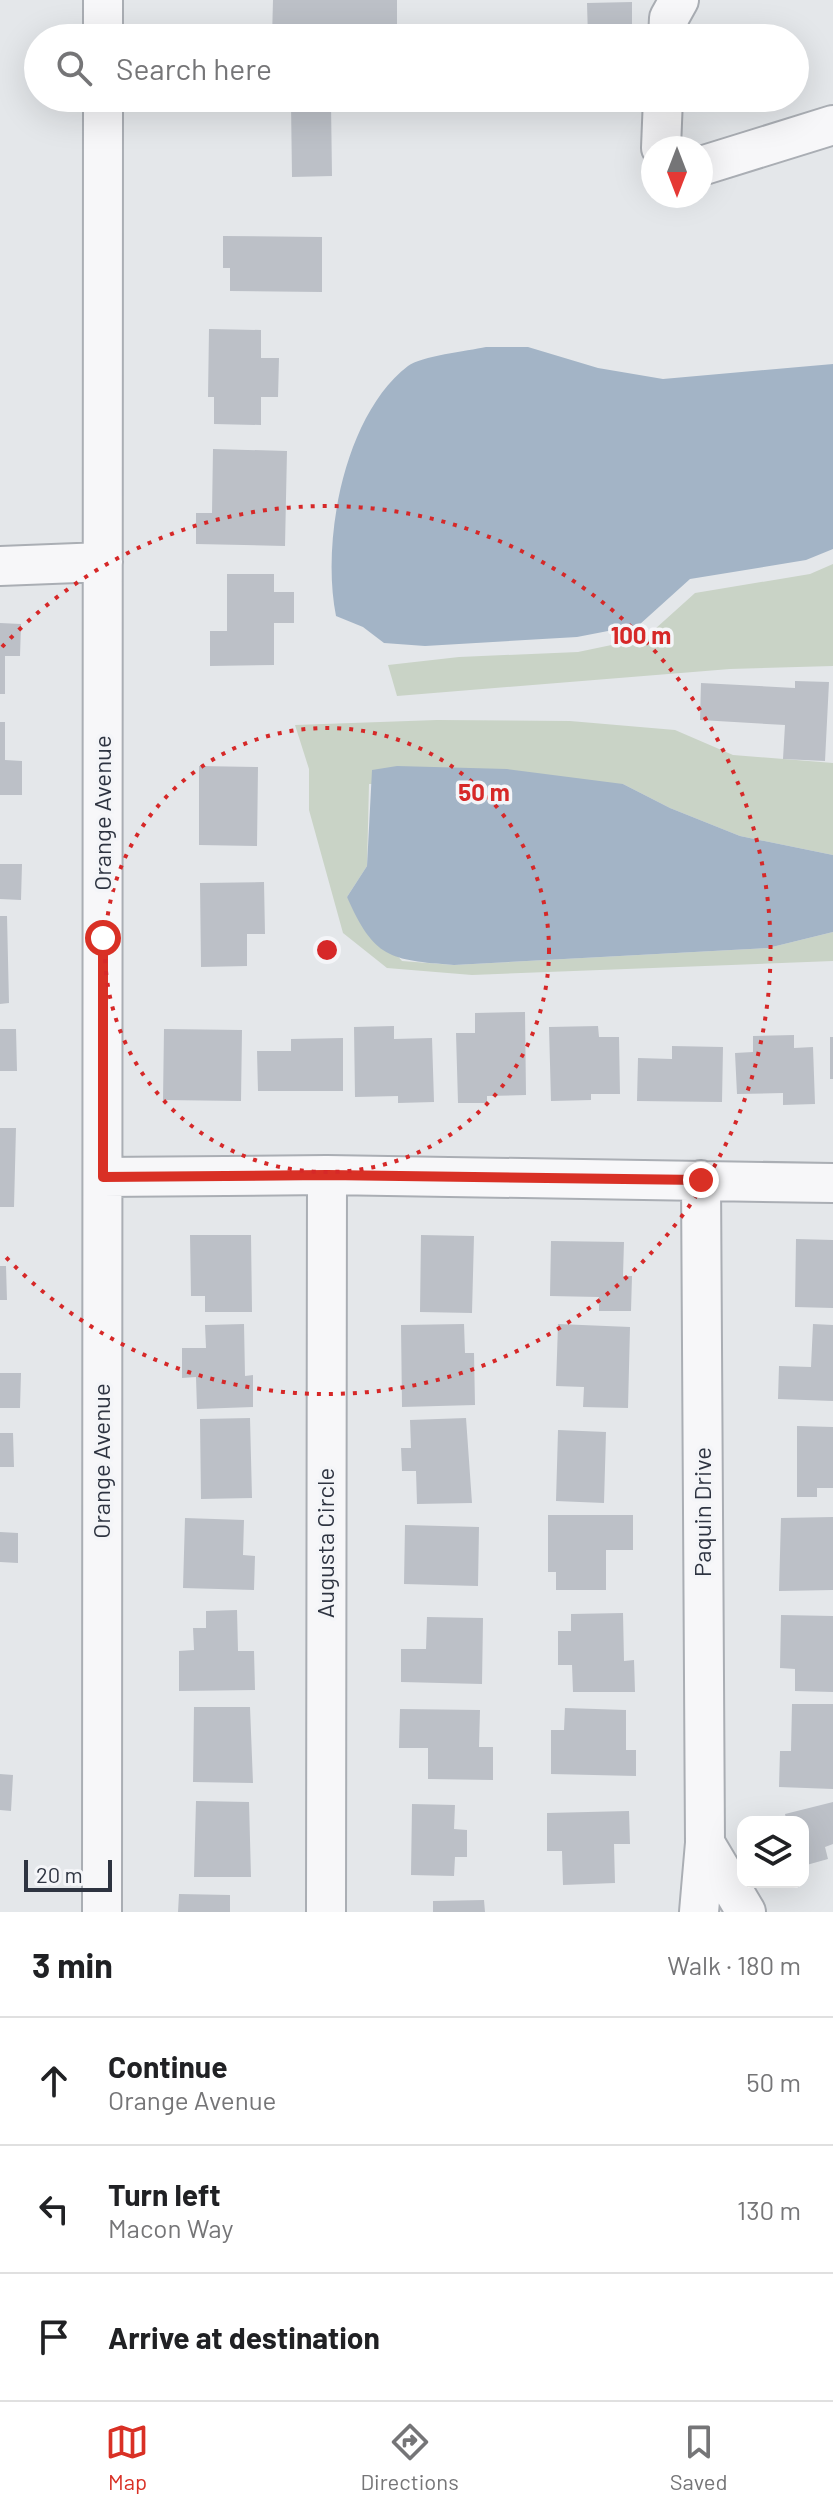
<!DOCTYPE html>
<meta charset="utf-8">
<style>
body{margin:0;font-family:Barlow,sans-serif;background:#f6f6f6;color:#202124}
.controls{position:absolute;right:24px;bottom:24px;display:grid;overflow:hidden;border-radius:16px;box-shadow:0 8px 32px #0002}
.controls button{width:72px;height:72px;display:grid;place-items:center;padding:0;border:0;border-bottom:2px solid #e0e0e0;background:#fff;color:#202124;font:40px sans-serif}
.compass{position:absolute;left:641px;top:136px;width:72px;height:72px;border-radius:50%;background:#fff;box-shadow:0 8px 32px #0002;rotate:180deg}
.scale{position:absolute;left:24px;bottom:20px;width:88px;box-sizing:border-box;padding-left:8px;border:4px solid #2e3441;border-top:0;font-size:22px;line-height:28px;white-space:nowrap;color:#2e3441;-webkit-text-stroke:6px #f4f5f8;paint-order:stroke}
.stop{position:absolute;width:24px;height:24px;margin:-18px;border:6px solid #d93025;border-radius:50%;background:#fff}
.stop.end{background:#d93025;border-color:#fff;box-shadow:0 2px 8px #0008}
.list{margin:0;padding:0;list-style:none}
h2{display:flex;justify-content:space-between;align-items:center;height:104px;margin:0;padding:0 32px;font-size:34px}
h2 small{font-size:26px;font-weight:400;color:#757577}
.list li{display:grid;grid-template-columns:52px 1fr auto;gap:24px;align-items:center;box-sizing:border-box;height:128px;padding:0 32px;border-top:2px solid #e0e0e0}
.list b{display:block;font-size:30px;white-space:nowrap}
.list p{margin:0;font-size:26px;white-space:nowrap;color:#757577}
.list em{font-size:26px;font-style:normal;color:#757577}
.icon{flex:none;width:44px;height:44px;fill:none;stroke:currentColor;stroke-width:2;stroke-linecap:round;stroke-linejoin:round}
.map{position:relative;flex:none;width:833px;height:1912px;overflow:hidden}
.search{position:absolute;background:#fff;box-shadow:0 8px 32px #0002;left:24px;right:24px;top:24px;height:88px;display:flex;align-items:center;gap:20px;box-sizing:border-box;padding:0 28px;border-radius:44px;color:#757577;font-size:30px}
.sheet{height:488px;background:#fff}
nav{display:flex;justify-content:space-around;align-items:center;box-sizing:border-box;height:112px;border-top:2px solid #e0e0e0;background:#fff;font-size:22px;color:#757577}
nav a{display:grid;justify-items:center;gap:4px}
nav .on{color:#d93025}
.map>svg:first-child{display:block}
.green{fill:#c9d3c6}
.water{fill:#a3b4c6}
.building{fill:#bcc0c7}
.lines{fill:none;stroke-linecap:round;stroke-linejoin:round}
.minor-casing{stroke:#aaaeb4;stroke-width:42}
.minor{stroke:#f7f7f9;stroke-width:38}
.route{stroke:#d93025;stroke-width:10}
.ring{fill:none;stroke:#d62828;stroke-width:4;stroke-dasharray:4 8}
.labels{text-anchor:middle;stroke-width:7;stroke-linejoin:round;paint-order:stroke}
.street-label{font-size:24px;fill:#2e3441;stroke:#f4f5f8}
.centre{fill:#d62828;stroke:#f4f5f8;stroke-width:4}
.ring-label{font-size:24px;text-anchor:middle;font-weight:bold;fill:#d62828;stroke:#f4f5f8;stroke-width:7;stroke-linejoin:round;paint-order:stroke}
</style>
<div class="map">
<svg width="833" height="1912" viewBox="0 0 833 1912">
<rect width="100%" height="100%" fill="#e4e7ea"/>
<path class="green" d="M833 564V666L730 669 397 696 388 665 459 657 578 652 645 638 695 593 810 574Z
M437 720 570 721 675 730 733 755 833 763V855L740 836 670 808 623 784H369L367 866 347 897 402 961 454 965 768 948 833 932V961L472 975 387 968 343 933 309 810V769L295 725Z"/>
<path class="water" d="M486 347H528L598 368 663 379 833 364V549L806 560 690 579 639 625 577 637 425 646 384 643 363 627 336 616C321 541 344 415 408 366 421 356 467 351 486 347Z
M397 766 507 769 623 784 670 808 740 836 833 855V932L768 948 454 965C389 960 374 958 347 897L367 866 372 770Z"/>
<path class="building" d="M273 0H397V32L272 38Z
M632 2V38H588L587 3Z
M291 103H331L332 176 292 177Z
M223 236 322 237V292L230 291V268H223Z
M209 329 261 330V358H279L278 397H261V425L214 424V397H208Z
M213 449 287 451 285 546 196 544V513H212Z
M227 574H274V592H294V623H274V665L210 666V631H227Z
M0 623 21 624 20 656H5V694H0Z
M795 681 829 682 825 761 783 759 785 725 700 720 701 683 795 688Z
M0 722H5V760L22 761V795H0Z
M199 766 258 767 257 846 199 845Z
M0 864H22L21 900 0 899Z
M264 882 265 934H247V966L201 967 200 883Z
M0 916H7L9 1003 0 1004Z
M525 1012 526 1095 487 1096V1103H458L456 1033H475V1013Z
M394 1026V1039L432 1038 434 1102 398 1103V1096L355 1097 354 1027Z
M598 1026 599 1037H619L620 1094H591V1100L551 1101 549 1027Z
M0 1029H16L17 1071H0Z
M164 1029 242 1030 241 1101 163 1100Z
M794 1035V1048L813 1047 815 1104 783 1105V1093L737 1094 735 1053 753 1052V1036Z
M830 1037H833V1079H830Z
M343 1038V1091H258L257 1051H291V1039Z
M672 1046 723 1047 722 1102 637 1101 638 1058 672 1059Z
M0 1128H16L14 1207H0Z
M190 1235H251L252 1312H205V1296H191Z
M421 1235 474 1236 472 1313 420 1312Z
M796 1239 833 1240V1308L795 1307Z
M551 1241 624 1242 623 1276H632L631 1311H599V1297L550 1296Z
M0 1266H6L7 1300H0Z
M244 1324 245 1376 253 1375V1407L197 1409 196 1377 182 1378V1348H206L205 1325Z
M464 1324 465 1353H474L475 1405 402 1407 401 1325Z
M558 1324 630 1327 628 1408 583 1407 584 1387 556 1386Z
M813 1324 833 1325V1401L778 1399 779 1366 811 1367Z
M0 1373H21L20 1408H0Z
M250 1418 252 1498 201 1499 200 1419Z
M466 1418 472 1503 417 1504 416 1471H402L401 1448H411L410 1420Z
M797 1426 833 1427V1488H817V1497H797Z
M558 1430 606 1432 604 1503 556 1501Z
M0 1433H13L14 1467H0Z
M548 1515H633V1550H606V1590H556V1572H548Z
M833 1517V1590L779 1591 781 1518Z
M185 1518 244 1520 243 1555 255 1556 254 1590 183 1588Z
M405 1525 479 1527 478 1586 404 1584Z
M0 1532 18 1533V1563L0 1562Z
M237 1610 238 1651H254L255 1690 179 1691V1651L194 1650 193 1628H206V1611Z
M623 1613 624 1661 634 1660 635 1692H573L572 1665H558V1631H571V1614Z
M781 1615 833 1616V1692L795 1691V1669L780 1668Z
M427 1617 483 1618 482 1684 401 1682V1649H426Z
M792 1704H833V1789L779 1787 780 1751H791Z
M194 1707H250L253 1783 193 1782Z
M565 1708 626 1710V1750H636V1776L551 1774V1730H564Z
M400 1709 480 1710 479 1747H493V1780L428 1779V1748H399Z
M0 1774 13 1775 11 1811 0 1810Z
M196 1801 249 1802 251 1877H194Z
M833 1802V1844L825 1847 828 1859 803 1866V1822H787L785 1814Z
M412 1804 455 1805 454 1829 467 1830V1857H455L454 1876 411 1875Z
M629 1811 630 1844H614L615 1883 563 1885 562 1851H547V1813Z
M179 1894 230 1895V1912H178Z
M484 1900 485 1912H433V1901Z"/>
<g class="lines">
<g class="minor-casing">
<path id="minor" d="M103 0V38
M668 38 669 18 679 0
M661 148 663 98
M701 166 833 125
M0 566 103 562
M103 1177 327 1175 833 1183
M705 1843 746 1912
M102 1912 103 98
M326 1912 327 1175
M699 1912 705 1843 701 1180"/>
</g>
<use href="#minor" class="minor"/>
</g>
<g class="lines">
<path class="route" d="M103 938V1177L327 1175 701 1180"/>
</g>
<g class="ring">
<circle cx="327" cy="950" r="222"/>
<path d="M2 647A444 444 0 1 1 2 1253"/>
</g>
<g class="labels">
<g class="street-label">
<text transform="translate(103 813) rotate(-90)" y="8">Orange Avenue</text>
<text transform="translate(102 1461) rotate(-90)" y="8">Orange Avenue</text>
<text transform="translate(703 1512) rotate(-90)" y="8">Paquin Drive</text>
<text transform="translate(326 1543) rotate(-90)" y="8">Augusta Circle</text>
</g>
</g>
<circle cx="327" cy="950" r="12" class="centre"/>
<g class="ring-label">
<text x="641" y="644">100 m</text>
<text x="484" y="801">50 m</text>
</g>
</svg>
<div class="controls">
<button><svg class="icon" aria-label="layers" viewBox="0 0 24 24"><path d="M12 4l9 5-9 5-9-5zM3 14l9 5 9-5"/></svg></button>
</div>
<svg class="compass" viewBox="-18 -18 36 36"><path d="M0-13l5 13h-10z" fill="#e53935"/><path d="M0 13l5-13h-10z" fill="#757577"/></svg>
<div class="scale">20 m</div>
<div class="stop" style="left:103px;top:938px"></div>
<div class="stop end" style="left:701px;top:1180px"></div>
<div class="search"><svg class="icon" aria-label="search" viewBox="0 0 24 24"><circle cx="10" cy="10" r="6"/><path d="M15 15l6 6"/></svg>Search here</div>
</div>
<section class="sheet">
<h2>3 min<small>Walk · 180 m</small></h2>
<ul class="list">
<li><svg class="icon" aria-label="ahead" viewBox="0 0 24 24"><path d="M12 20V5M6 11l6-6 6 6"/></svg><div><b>Continue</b><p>Orange Avenue</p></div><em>50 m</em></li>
<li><svg class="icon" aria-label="left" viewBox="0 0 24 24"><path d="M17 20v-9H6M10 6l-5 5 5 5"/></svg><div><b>Turn left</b><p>Macon Way</p></div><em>130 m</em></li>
<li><svg class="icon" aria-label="arrive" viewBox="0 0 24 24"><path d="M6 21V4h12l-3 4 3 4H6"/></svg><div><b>Arrive at destination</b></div></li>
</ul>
</section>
<nav>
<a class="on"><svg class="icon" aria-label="map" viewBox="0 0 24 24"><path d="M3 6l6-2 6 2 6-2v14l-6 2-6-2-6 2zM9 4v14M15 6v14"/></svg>Map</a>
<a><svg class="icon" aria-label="directions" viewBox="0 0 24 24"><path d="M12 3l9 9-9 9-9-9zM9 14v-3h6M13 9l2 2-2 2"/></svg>Directions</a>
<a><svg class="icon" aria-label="saved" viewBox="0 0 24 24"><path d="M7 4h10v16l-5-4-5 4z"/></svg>Saved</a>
</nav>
